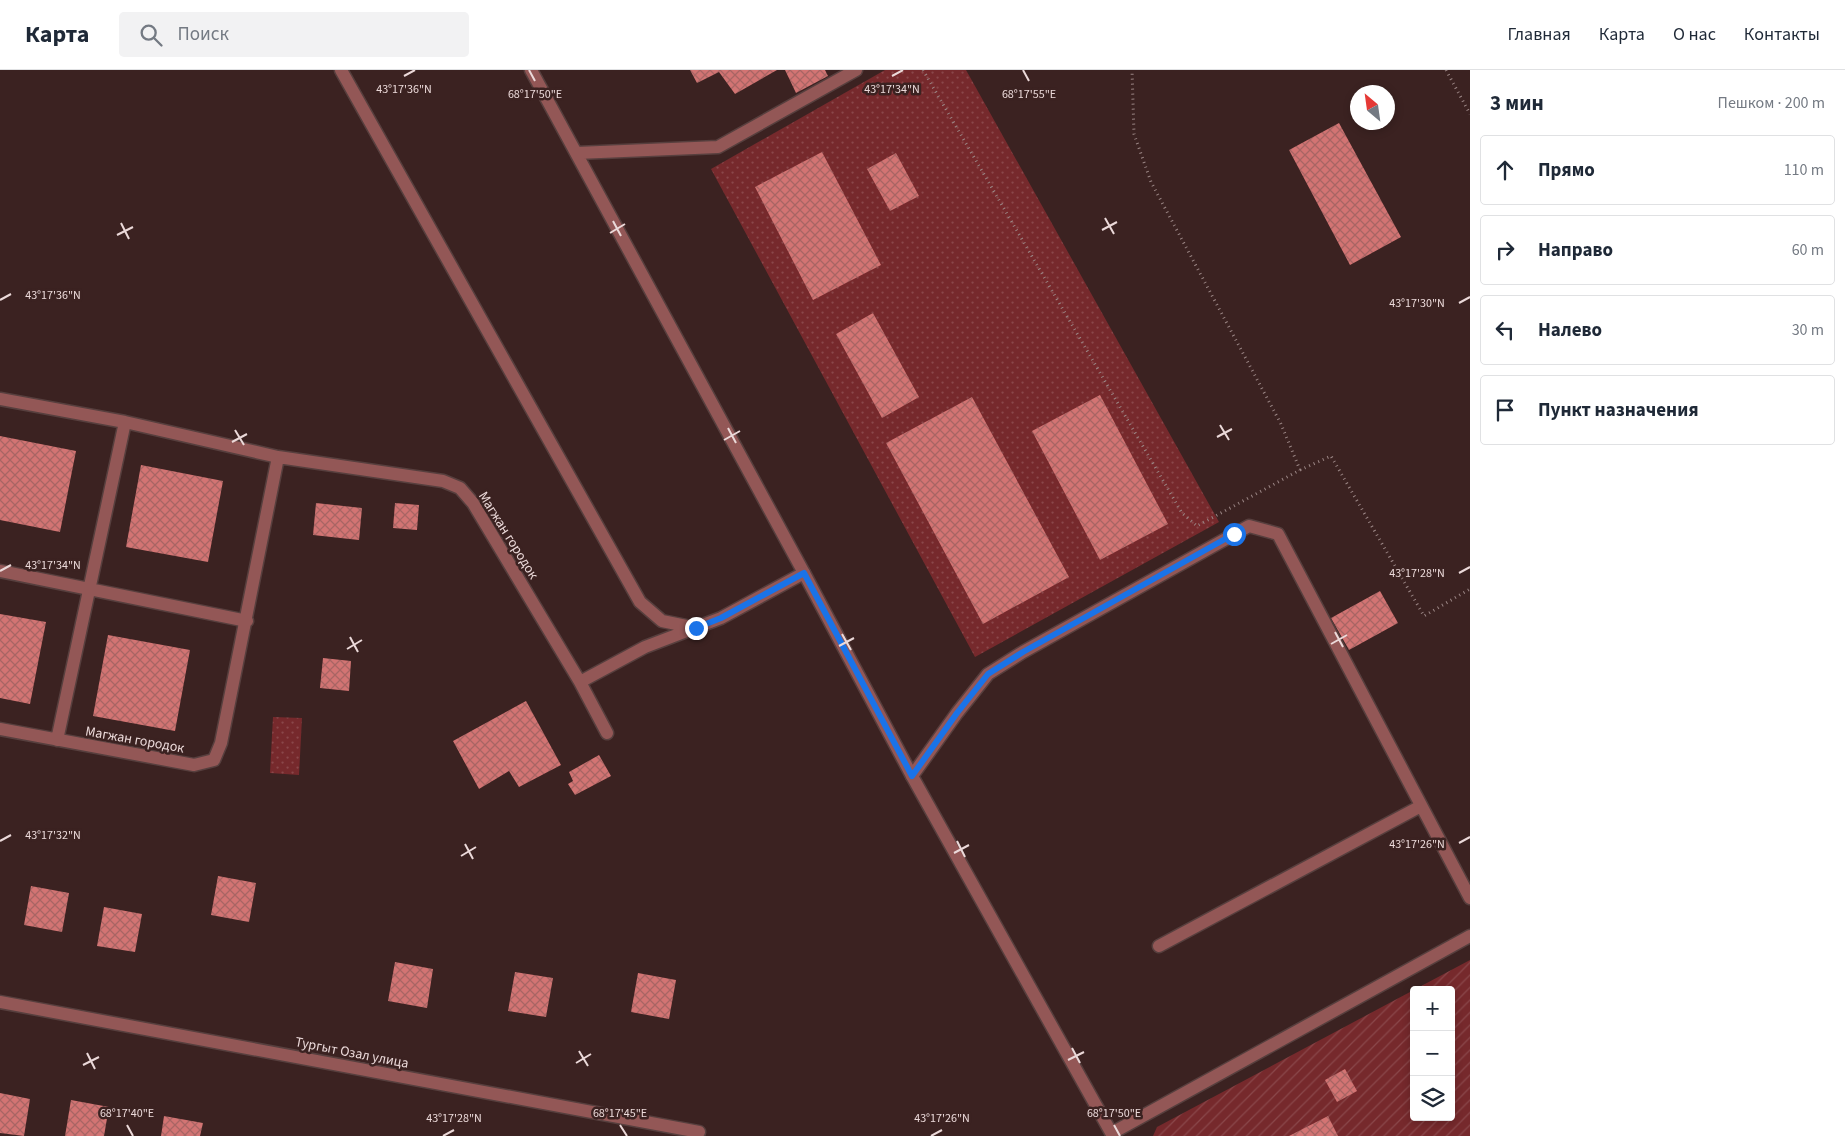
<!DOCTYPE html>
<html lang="ru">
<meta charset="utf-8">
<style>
body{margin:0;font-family:"Source Sans 3",sans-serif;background:#f2f2f3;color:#1f2937}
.controls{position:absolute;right:15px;bottom:15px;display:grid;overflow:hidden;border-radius:5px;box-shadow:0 2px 8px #0003}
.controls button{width:45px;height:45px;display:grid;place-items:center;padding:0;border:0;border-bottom:1px solid #e0e1e3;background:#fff;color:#1f2937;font:25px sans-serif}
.compass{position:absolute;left:1350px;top:15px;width:45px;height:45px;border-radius:50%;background:#fff;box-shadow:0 2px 8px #0003;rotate:331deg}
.stop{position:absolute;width:15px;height:15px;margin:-11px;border:4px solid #1a73e8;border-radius:50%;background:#fff}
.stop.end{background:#1a73e8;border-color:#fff;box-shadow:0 1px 5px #0008}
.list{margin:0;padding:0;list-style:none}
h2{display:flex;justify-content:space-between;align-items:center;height:65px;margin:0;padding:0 20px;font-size:21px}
h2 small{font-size:16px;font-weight:400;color:#747a83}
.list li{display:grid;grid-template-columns:32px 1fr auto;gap:15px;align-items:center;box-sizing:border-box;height:70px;margin:0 10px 10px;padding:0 10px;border:1px solid #e0e1e3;border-radius:5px}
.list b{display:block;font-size:19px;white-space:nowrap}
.list em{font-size:16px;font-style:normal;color:#747a83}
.icon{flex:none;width:28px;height:28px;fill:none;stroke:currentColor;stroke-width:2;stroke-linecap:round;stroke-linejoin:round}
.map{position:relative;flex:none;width:1470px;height:1066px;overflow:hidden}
header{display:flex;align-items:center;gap:30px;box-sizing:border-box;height:70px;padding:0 25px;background:#fff;border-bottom:1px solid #e0e1e3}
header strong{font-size:24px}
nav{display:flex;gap:28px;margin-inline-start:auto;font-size:18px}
.search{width:350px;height:45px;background:#f2f2f3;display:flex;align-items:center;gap:12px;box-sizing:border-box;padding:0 18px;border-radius:5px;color:#747a83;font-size:19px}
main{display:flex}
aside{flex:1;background:#fff}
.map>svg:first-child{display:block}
.grass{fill:url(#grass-dots)}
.garden{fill:url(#garden-furrows);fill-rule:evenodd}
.building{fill:url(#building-cross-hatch)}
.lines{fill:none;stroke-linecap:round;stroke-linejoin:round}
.service-casing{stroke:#573f3e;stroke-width:15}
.minor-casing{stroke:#573f3e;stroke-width:15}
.path{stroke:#9b8685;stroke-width:3;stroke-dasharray:1 4;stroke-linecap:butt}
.service{stroke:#935756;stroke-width:12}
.minor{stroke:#935756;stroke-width:12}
.route{stroke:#1a73e8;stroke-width:6}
.ticks{fill:none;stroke:#ebd9d9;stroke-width:2}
.labels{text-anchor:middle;stroke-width:5;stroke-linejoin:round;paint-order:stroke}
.street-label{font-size:14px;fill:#ebd9d9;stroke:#3b2221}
.ticks-label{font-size:12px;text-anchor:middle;fill:#ebd9d9;stroke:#3b2221;stroke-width:5;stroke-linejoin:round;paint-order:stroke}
</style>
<header>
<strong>Карта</strong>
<div class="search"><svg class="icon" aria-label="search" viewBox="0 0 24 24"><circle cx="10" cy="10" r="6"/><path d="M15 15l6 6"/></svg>Поиск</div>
<nav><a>Главная</a><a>Карта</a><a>О нас</a><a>Контакты</a></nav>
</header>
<main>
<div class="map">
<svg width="1470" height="1066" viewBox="0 0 1470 1066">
<defs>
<pattern id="grass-dots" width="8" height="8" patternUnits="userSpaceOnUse" patternTransform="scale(1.25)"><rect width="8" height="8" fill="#76292c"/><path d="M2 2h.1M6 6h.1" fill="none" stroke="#8a474a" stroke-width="1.8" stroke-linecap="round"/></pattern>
<pattern id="garden-furrows" width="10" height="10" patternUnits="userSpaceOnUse" patternTransform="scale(1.25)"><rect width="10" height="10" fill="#76292c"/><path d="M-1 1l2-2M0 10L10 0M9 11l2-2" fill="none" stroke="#8a474a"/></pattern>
<pattern id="building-cross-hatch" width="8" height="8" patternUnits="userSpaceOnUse" patternTransform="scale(1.25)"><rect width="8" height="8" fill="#d27473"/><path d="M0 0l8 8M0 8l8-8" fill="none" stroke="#a86564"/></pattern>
</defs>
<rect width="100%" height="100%" fill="#3b2221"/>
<path class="grass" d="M885 0H966L1219 452 975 587 711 99Z
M273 647 302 648 299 705 270 703Z"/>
<path class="garden" d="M1470 890V1066H1153L1157 1057ZM1414 920H1451V1047H1414Z"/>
<path class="building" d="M690 0H777L735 24 719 2 697 13Z
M785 0H825L828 6 796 23Z
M1339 53 1401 167 1350 195 1289 80Z
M822 82 881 195 813 230 755 117Z
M896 83 919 126 890 141 867 99Z
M873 243 919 327 882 348 836 264Z
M1100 325 1168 454 1100 490 1032 361Z
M972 327 1069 507 983 554 886 373Z
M0 366 76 381 60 462 0 450Z
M141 395 223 411 208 492 126 477Z
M316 433 362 438 359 470 313 465Z
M395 433 419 435 417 460 393 458Z
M1380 521 1398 553 1349 580 1331 548Z
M0 544 46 552 30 634 0 628Z
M108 565 190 580 175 661 93 646Z
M323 588 351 591 349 621 320 618Z
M526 631 561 695 519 717 509 701 479 719 453 671Z
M599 685 611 706 575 725 568 714 573 711 569 702Z
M218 806 256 813 249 852 211 845Z
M31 816 69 823 62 862 24 855Z
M104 837 142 844 135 882 97 876Z
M395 892 433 899 427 938 388 931Z
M515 902 553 908 546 947 508 941Z
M638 903 676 910 669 949 631 942Z
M1345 999 1357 1021 1337 1032 1325 1010Z
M0 1023 30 1029 24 1066 0 1063Z
M71 1030 109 1037 104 1066H65Z
M164 1046 203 1053 200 1066H161Z
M1328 1046 1338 1066H1289Z"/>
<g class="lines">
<g class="service-casing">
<path id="service" d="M531 0 804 503
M577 83 718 77 856 0
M912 706 957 643 988 604 1023 582 1249 456 1278 464 1470 828
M1159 876 1421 736
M1112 1063 1470 866"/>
</g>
<g class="minor-casing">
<path id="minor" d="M341 0 640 532 662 551 696 558
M0 329 125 352 278 387 443 411 460 418 473 433 580 612 607 663
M0 501 247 551
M580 612 645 577 721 548 804 503 912 706 1113 1066
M0 659 194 695 214 690 221 673 278 387
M57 670 125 352
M0 932 699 1062"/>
</g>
<path class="path" d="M923 0 1182 443 1197 456 1300 400 1281 354 1151 112 1134 64 1132 0
M1446 0 1470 44
M1300 400 1331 386 1424 546 1470 519"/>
<use href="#service" class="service"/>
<use href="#minor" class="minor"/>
</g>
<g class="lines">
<path class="route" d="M696 558 721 548 804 503 912 706 957 643 988 604 1023 582 1234 464"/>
</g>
<path class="ticks" d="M529 0 535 11M1023 0 1029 11M404 6 415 0M892 6 903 0M1105 148 1114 164M613 151 621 166M121 153 129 169M1102 160 1117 152M610 163 625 154M117 165 133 157M0 230 11 224M1459 233 1470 227M1220 355 1229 370M728 358 736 373M235 360 244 375M1217 367 1232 359M724 370 740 361M232 372 247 364M0 501 11 495M1459 503 1470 497M1335 562 1343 577M842 564 851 580M350 567 358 582M1331 574 1347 565M839 576 854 568M347 579 362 570M0 771 11 765M957 771 965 787M1459 773 1470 767M465 774 473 789M954 783 969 775M461 786 476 777M1072 978 1080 993M579 981 588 996M87 983 95 999M1068 990 1084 982M576 993 591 984M83 995 99 987M127 1055 133 1066M620 1055 627 1066M1114 1055 1120 1066M443 1066 454 1060M931 1066 942 1060"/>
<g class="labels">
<g class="street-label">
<text transform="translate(509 465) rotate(58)" y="5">Магжан городок</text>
<text transform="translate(135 669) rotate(10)" y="5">Магжан городок</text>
<text transform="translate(352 982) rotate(11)" y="5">Тургыт Озал улица</text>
</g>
</g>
<g class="ticks-label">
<text x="404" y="23">43°17'36"N</text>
<text x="892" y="23">43°17'34"N</text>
<text x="535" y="28">68°17'50"E</text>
<text x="1029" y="28">68°17'55"E</text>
<text x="53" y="229">43°17'36"N</text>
<text x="1417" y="237">43°17'30"N</text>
<text x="53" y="499">43°17'34"N</text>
<text x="1417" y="507">43°17'28"N</text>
<text x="53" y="769">43°17'32"N</text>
<text x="1417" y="778">43°17'26"N</text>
<text x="127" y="1047">68°17'40"E</text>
<text x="620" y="1047">68°17'45"E</text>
<text x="1114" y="1047">68°17'50"E</text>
<text x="454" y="1052">43°17'28"N</text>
<text x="942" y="1052">43°17'26"N</text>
</g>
</svg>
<div class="controls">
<button>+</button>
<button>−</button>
<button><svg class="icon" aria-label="layers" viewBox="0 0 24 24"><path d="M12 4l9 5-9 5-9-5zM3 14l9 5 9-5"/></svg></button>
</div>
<svg class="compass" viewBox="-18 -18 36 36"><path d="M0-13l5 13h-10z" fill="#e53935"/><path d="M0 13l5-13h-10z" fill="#747a83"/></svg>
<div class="stop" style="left:1234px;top:464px"></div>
<div class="stop end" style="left:696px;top:558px"></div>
</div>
<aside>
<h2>3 мин<small>Пешком · 200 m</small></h2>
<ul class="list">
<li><svg class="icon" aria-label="ahead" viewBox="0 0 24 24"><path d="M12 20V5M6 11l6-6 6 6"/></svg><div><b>Прямо</b></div><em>110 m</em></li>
<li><svg class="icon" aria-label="right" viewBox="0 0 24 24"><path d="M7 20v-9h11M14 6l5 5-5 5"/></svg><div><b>Направо</b></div><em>60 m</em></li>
<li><svg class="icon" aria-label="left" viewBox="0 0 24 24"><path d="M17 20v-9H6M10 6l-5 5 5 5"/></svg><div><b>Налево</b></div><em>30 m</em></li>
<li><svg class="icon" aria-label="arrive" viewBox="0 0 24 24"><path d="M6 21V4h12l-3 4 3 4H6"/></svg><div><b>Пункт назначения</b></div></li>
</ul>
</aside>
</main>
